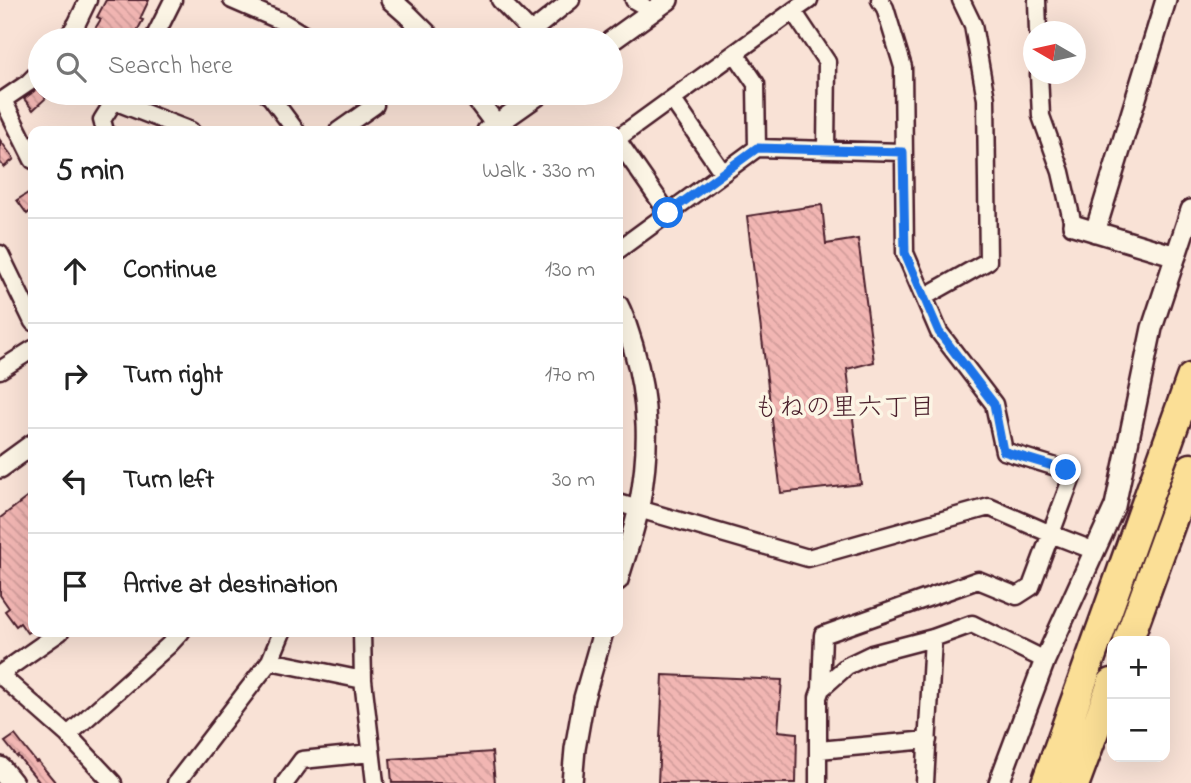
<!DOCTYPE html>
<meta charset="utf-8">
<style>
body{margin:0;font-family:"Indie Flower","Klee One",sans-serif;background:#f2f2f2;color:#222}
.controls{position:absolute;right:21px;bottom:21px;display:grid;overflow:hidden;border-radius:14px;box-shadow:0 7px 28px #0002}
.controls button{width:63px;height:63px;display:grid;place-items:center;padding:0;border:0;border-bottom:2px solid #e0e0e0;background:#fff;color:#222;font:35px sans-serif}
.compass{position:absolute;left:1023px;top:21px;width:63px;height:63px;border-radius:50%;background:#fff;box-shadow:0 7px 28px #0002;rotate:279deg}
.stop{position:absolute;width:21px;height:21px;margin:-16px;border:5px solid #1a73e8;border-radius:50%;background:#fff}
.stop.end{background:#1a73e8;border-color:#fff;box-shadow:0 2px 7px #0008}
.list{margin:0;padding:0;list-style:none}
h2{display:flex;justify-content:space-between;align-items:center;height:91px;margin:0;padding:0 28px;font-size:30px}
h2 small{font-size:23px;font-weight:400;color:#767676}
.list li{display:grid;grid-template-columns:46px 1fr auto;gap:21px;align-items:center;box-sizing:border-box;height:105px;padding:0 28px;border-top:2px solid #e0e0e0}
.list b{display:block;font-size:26px;white-space:nowrap}
.list em{font-size:23px;font-style:normal;color:#767676}
.icon{flex:none;width:38px;height:38px;fill:none;stroke:currentColor;stroke-width:2;stroke-linecap:round;stroke-linejoin:round}
.map{position:relative;flex:none;width:1191px;height:783px;overflow:hidden}
.search{position:absolute;background:#fff;box-shadow:0 7px 28px #0002;left:28px;top:28px;width:595px;height:77px;display:flex;align-items:center;gap:18px;box-sizing:border-box;padding:0 24px;border-radius:38px;color:#767676;font-size:26px}
.panel{position:absolute;background:#fff;box-shadow:0 7px 28px #0002;left:28px;top:126px;width:595px;height:511px;border-radius:14px}
.map>svg:first-child{display:block}
.building{fill:url(#building-back-hatch);stroke:#4a1f2b;stroke-width:2}
.lines{fill:none;stroke-linecap:round;stroke-linejoin:round}
.minor-casing{stroke:#4a1f2b;stroke-width:21}
.tertiary-casing{stroke:#4a1f2b;stroke-width:24}
.secondary-casing{stroke:#4a1f2b;stroke-width:26}
.motorway-casing{stroke:#4a1f2b;stroke-width:33}
.minor{stroke:#fcf5e5;stroke-width:16}
.tertiary{stroke:#fcf5e5;stroke-width:19}
.secondary{stroke:#fcf5e5;stroke-width:21}
.motorway{stroke:#fbdf96;stroke-width:28}
.route{stroke:#1a73e8;stroke-width:9}
.labels{text-anchor:middle;stroke-width:7;stroke-linejoin:round;paint-order:stroke}
.neighbourhood-label{font-size:26px;fill:#4a1f2b;stroke:#fcf5e5}
</style>
<div class="map">
<svg width="1191" height="783" viewBox="0 0 1191 783">
<defs>
<pattern id="building-back-hatch" width="6" height="6" patternUnits="userSpaceOnUse" patternTransform="scale(1.75)"><rect width="6" height="6" fill="#f2b6b3"/><path d="M-1 5l2 2M0 0l6 6M5-1l2 2" fill="none" stroke="#d19c9a"/></pattern>
</defs>
<rect width="100%" height="100%" fill="#f9e2d6"/>
<filter id="ink" filterUnits="userSpaceOnUse"><feTurbulence type="fractalNoise" baseFrequency=".0143" numOctaves="2"/><feDisplacementMap in="SourceGraphic" scale="14" xChannelSelector="R" yChannelSelector="G"/><feConvolveMatrix kernelMatrix="1 2 1 2 8 2 1 2 1" color-interpolation-filters="sRGB"/></filter>
<g filter="url(#ink)">
<path class="building" d="M106 0H149L140 19 143 20 132 40H88L101 19 97 17Z
M38 88 46 98 33 110 24 99Z
M70 93H99L93 104Z
M0 140 14 159 4 167 0 162Z
M28 193 33 200V209L27 214 17 200Z
M822 205 826 244 858 239 874 362 847 369 861 484 781 493 747 216Z
M33 493V629L27 633 20 623 16 626 5 611 9 608 0 595V518Z
M663 675 782 680 778 731 797 733 796 783H658Z
M15 735 36 762 38 761 56 783H40L18 756 17 757 5 742Z
M492 752 495 783H392L390 759Z"/>
<g class="lines">
<g class="minor-casing">
<path id="minor" d="M232 0 281 21 312 40
M500 0 531 32 571 0
M634 0 641 4 650 13
M1037 0 1038 32
M793 11 809 0
M66 40 77 23 88 0
M153 40 173 0
M735 53 756 84 757 148
M1039 74 1041 116 1061 172 1073 225
M265 93 270 96 296 131
M672 99 723 173
M3 100 33 160
M114 101 191 131
M0 102 28 83 40 71
M105 131 102 120 119 93
M338 131 375 105 367 93
M618 138 793 11 827 62 826 149
M618 141 668 213
M618 250 757 148 903 152
M0 254 33 322
M924 297 988 261 986 99 973 25 961 0
M0 370 33 349
M618 503 808 558 989 507 1051 534 1095 551
M362 632 363 680 375 783
M270 661 363 680
M0 674 60 632
M0 675 68 735 113 783
M821 689 823 635 978 580 1017 596 1031 587 1072 477 1066 470 1004 451 994 404 939 332 905 253 903 67 885 8 880 0
M68 735 169 645 181 632
M819 750 928 740
M176 783 270 661 282 632
M285 783 302 760 371 753
M818 783V697L821 689 847 666 872 654 933 638 972 624 1045 660
M925 783 933 638"/>
</g>
<g class="tertiary-casing">
<path id="tertiary" d="M391 0 408 15 433 40
M611 41 668 0
M472 93 501 131
M487 131 541 93
M1073 225 1176 256
M1095 232 1166 0
M618 305C625 318 628 331 633 346 649 402 650 449 639 507 634 532 625 556 618 580
M0 468 33 444
M572 783 575 749 584 698 603 632
M999 783 1045 660 1115 506 1152 328 1191 210"/>
</g>
<g class="secondary-casing">
<path id="secondary" d="M0 768 12 783"/>
</g>
<g class="motorway-casing">
<path id="motorway" d="M1128 641 1191 468
M1046 783 1191 378
M1075 783 1112 683"/>
</g>
<use href="#minor" class="minor"/>
<use href="#tertiary" class="tertiary"/>
<use href="#secondary" class="secondary"/>
<use href="#motorway" class="motorway"/>
</g>
</g>
<g class="lines" filter="url(#ink)">
<path class="route" d="M668 213 757 148 903 152 905 253 939 332 994 404 1003 451 1066 470"/>
</g>
<g class="labels">
<g class="neighbourhood-label">
<text x="844" y="415">もねの里六丁目</text>
</g>
</g>
</svg>
<div class="controls">
<button>+</button>
<button>−</button>
</div>
<svg class="compass" viewBox="-18 -18 36 36"><path d="M0-13l5 13h-10z" fill="#e53935"/><path d="M0 13l5-13h-10z" fill="#767676"/></svg>
<div class="stop" style="left:668px;top:213px"></div>
<div class="stop end" style="left:1066px;top:470px"></div>
<div class="search"><svg class="icon" aria-label="search" viewBox="0 0 24 24"><circle cx="10" cy="10" r="6"/><path d="M15 15l6 6"/></svg>Search here</div>
<section class="panel">
<h2>5 min<small>Walk · 330 m</small></h2>
<ul class="list">
<li><svg class="icon" aria-label="ahead" viewBox="0 0 24 24"><path d="M12 20V5M6 11l6-6 6 6"/></svg><div><b>Continue</b></div><em>130 m</em></li>
<li><svg class="icon" aria-label="right" viewBox="0 0 24 24"><path d="M7 20v-9h11M14 6l5 5-5 5"/></svg><div><b>Turn right</b></div><em>170 m</em></li>
<li><svg class="icon" aria-label="left" viewBox="0 0 24 24"><path d="M17 20v-9H6M10 6l-5 5 5 5"/></svg><div><b>Turn left</b></div><em>30 m</em></li>
<li><svg class="icon" aria-label="arrive" viewBox="0 0 24 24"><path d="M6 21V4h12l-3 4 3 4H6"/></svg><div><b>Arrive at destination</b></div></li>
</ul>
</section>
</div>
